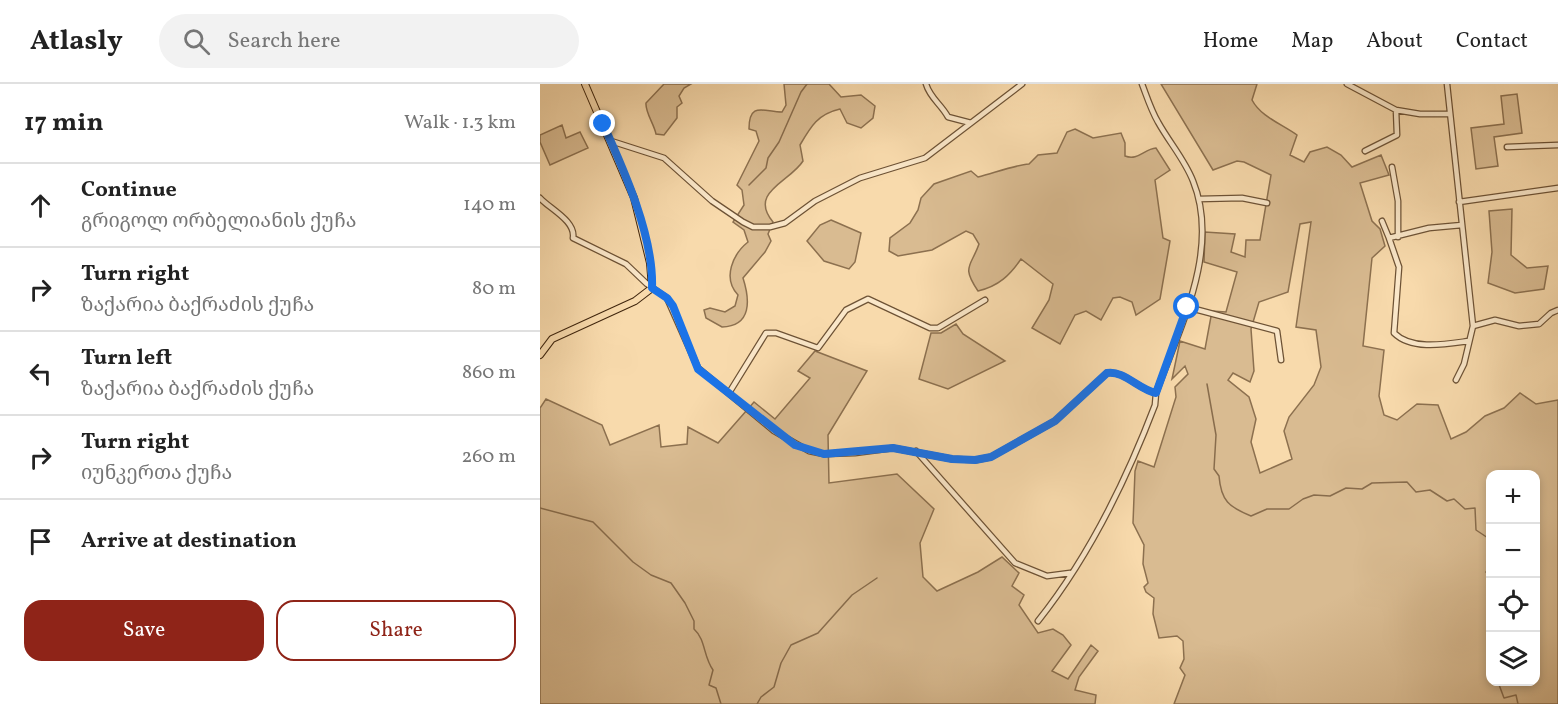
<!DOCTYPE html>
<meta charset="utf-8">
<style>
body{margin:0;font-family:Vollkorn,"Noto Serif Georgian",serif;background:#f2f2f2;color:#222}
.controls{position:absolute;right:18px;bottom:18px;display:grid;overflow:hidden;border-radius:12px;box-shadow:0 3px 9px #0003}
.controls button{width:54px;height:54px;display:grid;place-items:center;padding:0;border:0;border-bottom:2px solid #e0e0e0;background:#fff;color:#222;font:30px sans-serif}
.stop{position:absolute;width:18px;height:18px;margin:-14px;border:4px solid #1a73e8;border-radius:50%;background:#fff}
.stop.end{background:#1a73e8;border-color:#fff;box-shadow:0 2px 6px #0008}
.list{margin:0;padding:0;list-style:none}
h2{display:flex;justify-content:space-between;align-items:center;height:78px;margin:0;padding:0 24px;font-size:26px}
h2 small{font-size:20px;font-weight:400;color:#767676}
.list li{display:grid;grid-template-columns:39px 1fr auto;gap:18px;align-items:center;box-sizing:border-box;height:84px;padding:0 24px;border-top:2px solid #e0e0e0}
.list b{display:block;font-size:22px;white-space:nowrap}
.list p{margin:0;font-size:20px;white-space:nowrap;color:#767676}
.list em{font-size:20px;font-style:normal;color:#767676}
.actions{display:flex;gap:12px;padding:18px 24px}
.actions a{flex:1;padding:14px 0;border:2px solid #8f2418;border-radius:18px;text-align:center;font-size:21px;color:#8f2418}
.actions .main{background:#8f2418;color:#fff}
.icon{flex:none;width:33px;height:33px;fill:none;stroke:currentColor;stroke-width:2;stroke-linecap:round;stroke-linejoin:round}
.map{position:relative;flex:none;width:1018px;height:620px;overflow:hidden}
header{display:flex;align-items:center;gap:36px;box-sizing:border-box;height:84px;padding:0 30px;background:#fff;border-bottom:2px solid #e0e0e0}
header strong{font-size:28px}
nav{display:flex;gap:33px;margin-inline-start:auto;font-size:21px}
.search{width:420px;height:54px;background:#f2f2f2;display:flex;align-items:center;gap:15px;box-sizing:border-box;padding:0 21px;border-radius:33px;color:#767676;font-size:22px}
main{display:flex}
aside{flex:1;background:#fff}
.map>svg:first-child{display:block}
.green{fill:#d9bb91;stroke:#8c704f;stroke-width:1.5;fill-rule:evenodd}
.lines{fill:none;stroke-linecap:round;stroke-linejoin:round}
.stream{stroke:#886c4c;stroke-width:1.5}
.minor-casing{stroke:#6d5235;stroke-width:7}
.major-casing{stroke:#3f250d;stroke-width:8}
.minor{stroke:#fae7c9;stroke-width:4.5}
.major{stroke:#f8daac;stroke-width:6}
.route{stroke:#1a73e8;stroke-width:8}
</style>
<header>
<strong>Atlasly</strong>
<div class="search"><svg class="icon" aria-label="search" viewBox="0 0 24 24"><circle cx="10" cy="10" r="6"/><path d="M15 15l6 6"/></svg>Search here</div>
<nav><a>Home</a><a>Map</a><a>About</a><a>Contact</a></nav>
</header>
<main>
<aside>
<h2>17 min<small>Walk · 1.3 km</small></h2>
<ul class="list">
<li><svg class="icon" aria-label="ahead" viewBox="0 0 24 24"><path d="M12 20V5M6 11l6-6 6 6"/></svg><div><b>Continue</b><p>გრიგოლ ორბელიანის ქუჩა</p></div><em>140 m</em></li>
<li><svg class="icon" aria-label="right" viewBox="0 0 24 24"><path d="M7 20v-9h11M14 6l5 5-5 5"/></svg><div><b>Turn right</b><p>ზაქარია ბაქრაძის ქუჩა</p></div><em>80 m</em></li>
<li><svg class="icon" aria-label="left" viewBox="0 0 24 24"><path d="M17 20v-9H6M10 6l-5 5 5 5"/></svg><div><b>Turn left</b><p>ზაქარია ბაქრაძის ქუჩა</p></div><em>860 m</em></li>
<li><svg class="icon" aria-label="right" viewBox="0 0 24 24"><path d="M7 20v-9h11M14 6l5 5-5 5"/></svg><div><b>Turn right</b><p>იუნკერთა ქუჩა</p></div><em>260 m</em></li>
<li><svg class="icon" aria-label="arrive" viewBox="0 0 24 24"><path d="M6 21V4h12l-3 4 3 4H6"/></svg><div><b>Arrive at destination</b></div></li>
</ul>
<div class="actions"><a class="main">Save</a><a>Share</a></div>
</aside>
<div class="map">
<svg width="1018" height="620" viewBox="0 0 1018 620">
<rect width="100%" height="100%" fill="#f8daac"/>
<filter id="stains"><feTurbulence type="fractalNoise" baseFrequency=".00333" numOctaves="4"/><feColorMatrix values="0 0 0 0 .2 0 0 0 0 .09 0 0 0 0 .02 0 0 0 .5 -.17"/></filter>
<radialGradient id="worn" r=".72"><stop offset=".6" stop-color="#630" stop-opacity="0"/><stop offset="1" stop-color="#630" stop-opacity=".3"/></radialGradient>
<path class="green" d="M124 0H151L144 4 139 12 142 19 137 23V34L124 51 116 50C114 40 105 28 106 19Z
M244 0H289L301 13 321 11 335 22 333 34 321 44 307 39 300 25C278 30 271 42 260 61L263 77C250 98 208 108 233 138L228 150 231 157 225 168 203 194C210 216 212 242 182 243L166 234 164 226 170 224 185 228 195 222 198 211C182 194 193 170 208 158L204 146 193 138 204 121 202 106 197 101 219 57 216 47 209 45C209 17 224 28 242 28L246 21Z
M621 0H717L712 16C721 33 742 40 757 51L750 71 764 78 770 68 787 63 801 71 812 83 841 71 849 91 820 99 832 137 840 145 845 162 832 174 823 262 844 266 839 312 844 331 857 336 877 320 898 321 911 355 926 348 945 332 964 324 980 309 996 320 1018 316V620H634L645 591 640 584 644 575 643 557 637 552 619 554 613 530 614 514 606 508 604 503 608 499 603 480 604 461 593 439 595 387 598 377 614 383 636 313 635 303 648 290 645 282 632 295 640 257 665 265 672 227 686 228 697 188 664 178 665 148 695 150 691 168 705 173 706 156H720L731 91 704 78 697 77 673 86ZM771 138 756 243 776 246 781 283 774 301 749 333 744 347 752 375 720 389 711 358 716 335 709 313 688 296 693 289 710 298 714 287 711 245 719 218 748 208 760 140ZM951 390H996V598H951Z
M977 10 982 49 954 53 958 82 936 85 931 44 964 40 961 12Z
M22 41 26 54 40 48 48 64 10 81 0 58V51Z
M535 45 553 54 581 49 585 59V72C598 77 604 65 616 64L630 86 615 96 623 154 630 157 620 215 596 231 592 218 580 213 573 214 561 236 546 227 535 231 520 260 492 244 509 216 513 200 481 175C470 191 459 202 438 207 421 182 431 183 439 160L433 150 426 147 392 166 358 172 349 167 350 154 370 139 378 126 381 114 394 100 431 87 438 93C454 89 475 81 489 80L498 71 517 69 527 48Z
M972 125 971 171 987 184 1008 182 1004 205 975 209 948 199 952 168 949 127Z
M291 136 321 149 315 178 309 185 284 177 267 157 280 141Z
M416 240 423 250 465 277 408 305 379 295 391 249H401Z
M275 267 327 287 288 351 289 399 357 390 394 425 380 459 383 493 397 507 438 488 462 473 479 489 472 502 484 511 479 521 498 549 513 545 523 551 531 561 512 587 528 595 551 561 558 567 539 593 535 606 556 611 555 620H0V324L6 315 62 341 70 361 119 341 121 363 147 360 148 343 178 359 214 318 235 335 270 294 258 287Z"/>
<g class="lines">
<path class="stream" d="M209 101 226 84 228 74 239 58 261 8 267 0
M667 300 676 351 674 385 679 392C681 417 689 423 711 432L727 425H749L763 415 774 411 790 412 806 404 822 405 832 399 867 398 876 408 890 406 907 417 914 415 925 425 935 424 936 446 951 456
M0 424 53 438 93 478 111 491 131 499 145 519 154 537V545C166 556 163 572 173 586L169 601 176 604 181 620
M951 479 946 488 951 495
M951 514V515
M958 598 964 614 976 611 978 620
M217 620 221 613 234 603 241 579 251 561 278 549 312 511 337 494"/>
<g class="minor-casing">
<path id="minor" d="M386 0C390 14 401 20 408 33L431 39
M807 0 856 26 880 30H908
M907 0 933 242 924 280 916 296
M71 57 124 74 172 117 203 138 213 143H230L245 139 275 117 320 94 385 74 482 0
M967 63 1018 61
M825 67 857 51 856 26
M852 83 858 117V153
M0 114C10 125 36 137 33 154L86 180 107 200 127 214 158 284 234 347 269 367 284 370 315 369 353 364 412 375 436 376 451 373 515 337 567 289C584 286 599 306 616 309
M659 115 702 114 727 119
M919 118 1018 104
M842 137 849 154 889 144 922 141
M849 154 859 183 854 249C872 267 907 260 929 257
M647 223 737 247 741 276
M933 242 955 236 979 242 999 240 1011 229 1018 226
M189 309 226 249H236L278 264 306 226 328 215 390 244H398L445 216
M376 367 475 479 507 492 530 489
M498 537C549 473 586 397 615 321L616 309C639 245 681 166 653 97 645 76 629 58 618 38 611 26 607 13 602 0"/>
</g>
<g class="major-casing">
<path id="major" d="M0 271 12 255 95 217 112 204 110 179 94 114 45 0"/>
</g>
<use href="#minor" class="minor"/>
<use href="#major" class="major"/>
</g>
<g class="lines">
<path class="route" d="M63 40C84 86 114 153 112 204L127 214 133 222 158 285 255 361 284 370 353 364 412 375 435 376 451 373 515 337 567 289C584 286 599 306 616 309L647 223"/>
</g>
<rect width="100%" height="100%" filter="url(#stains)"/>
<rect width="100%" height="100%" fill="url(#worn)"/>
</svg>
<div class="controls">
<button>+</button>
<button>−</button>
<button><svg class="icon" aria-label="locate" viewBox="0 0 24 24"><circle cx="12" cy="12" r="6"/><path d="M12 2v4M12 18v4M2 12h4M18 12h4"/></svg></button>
<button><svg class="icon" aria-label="layers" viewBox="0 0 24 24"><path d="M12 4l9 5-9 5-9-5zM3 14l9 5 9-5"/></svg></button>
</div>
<div class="stop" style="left:647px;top:223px"></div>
<div class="stop end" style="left:63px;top:40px"></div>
</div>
</main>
